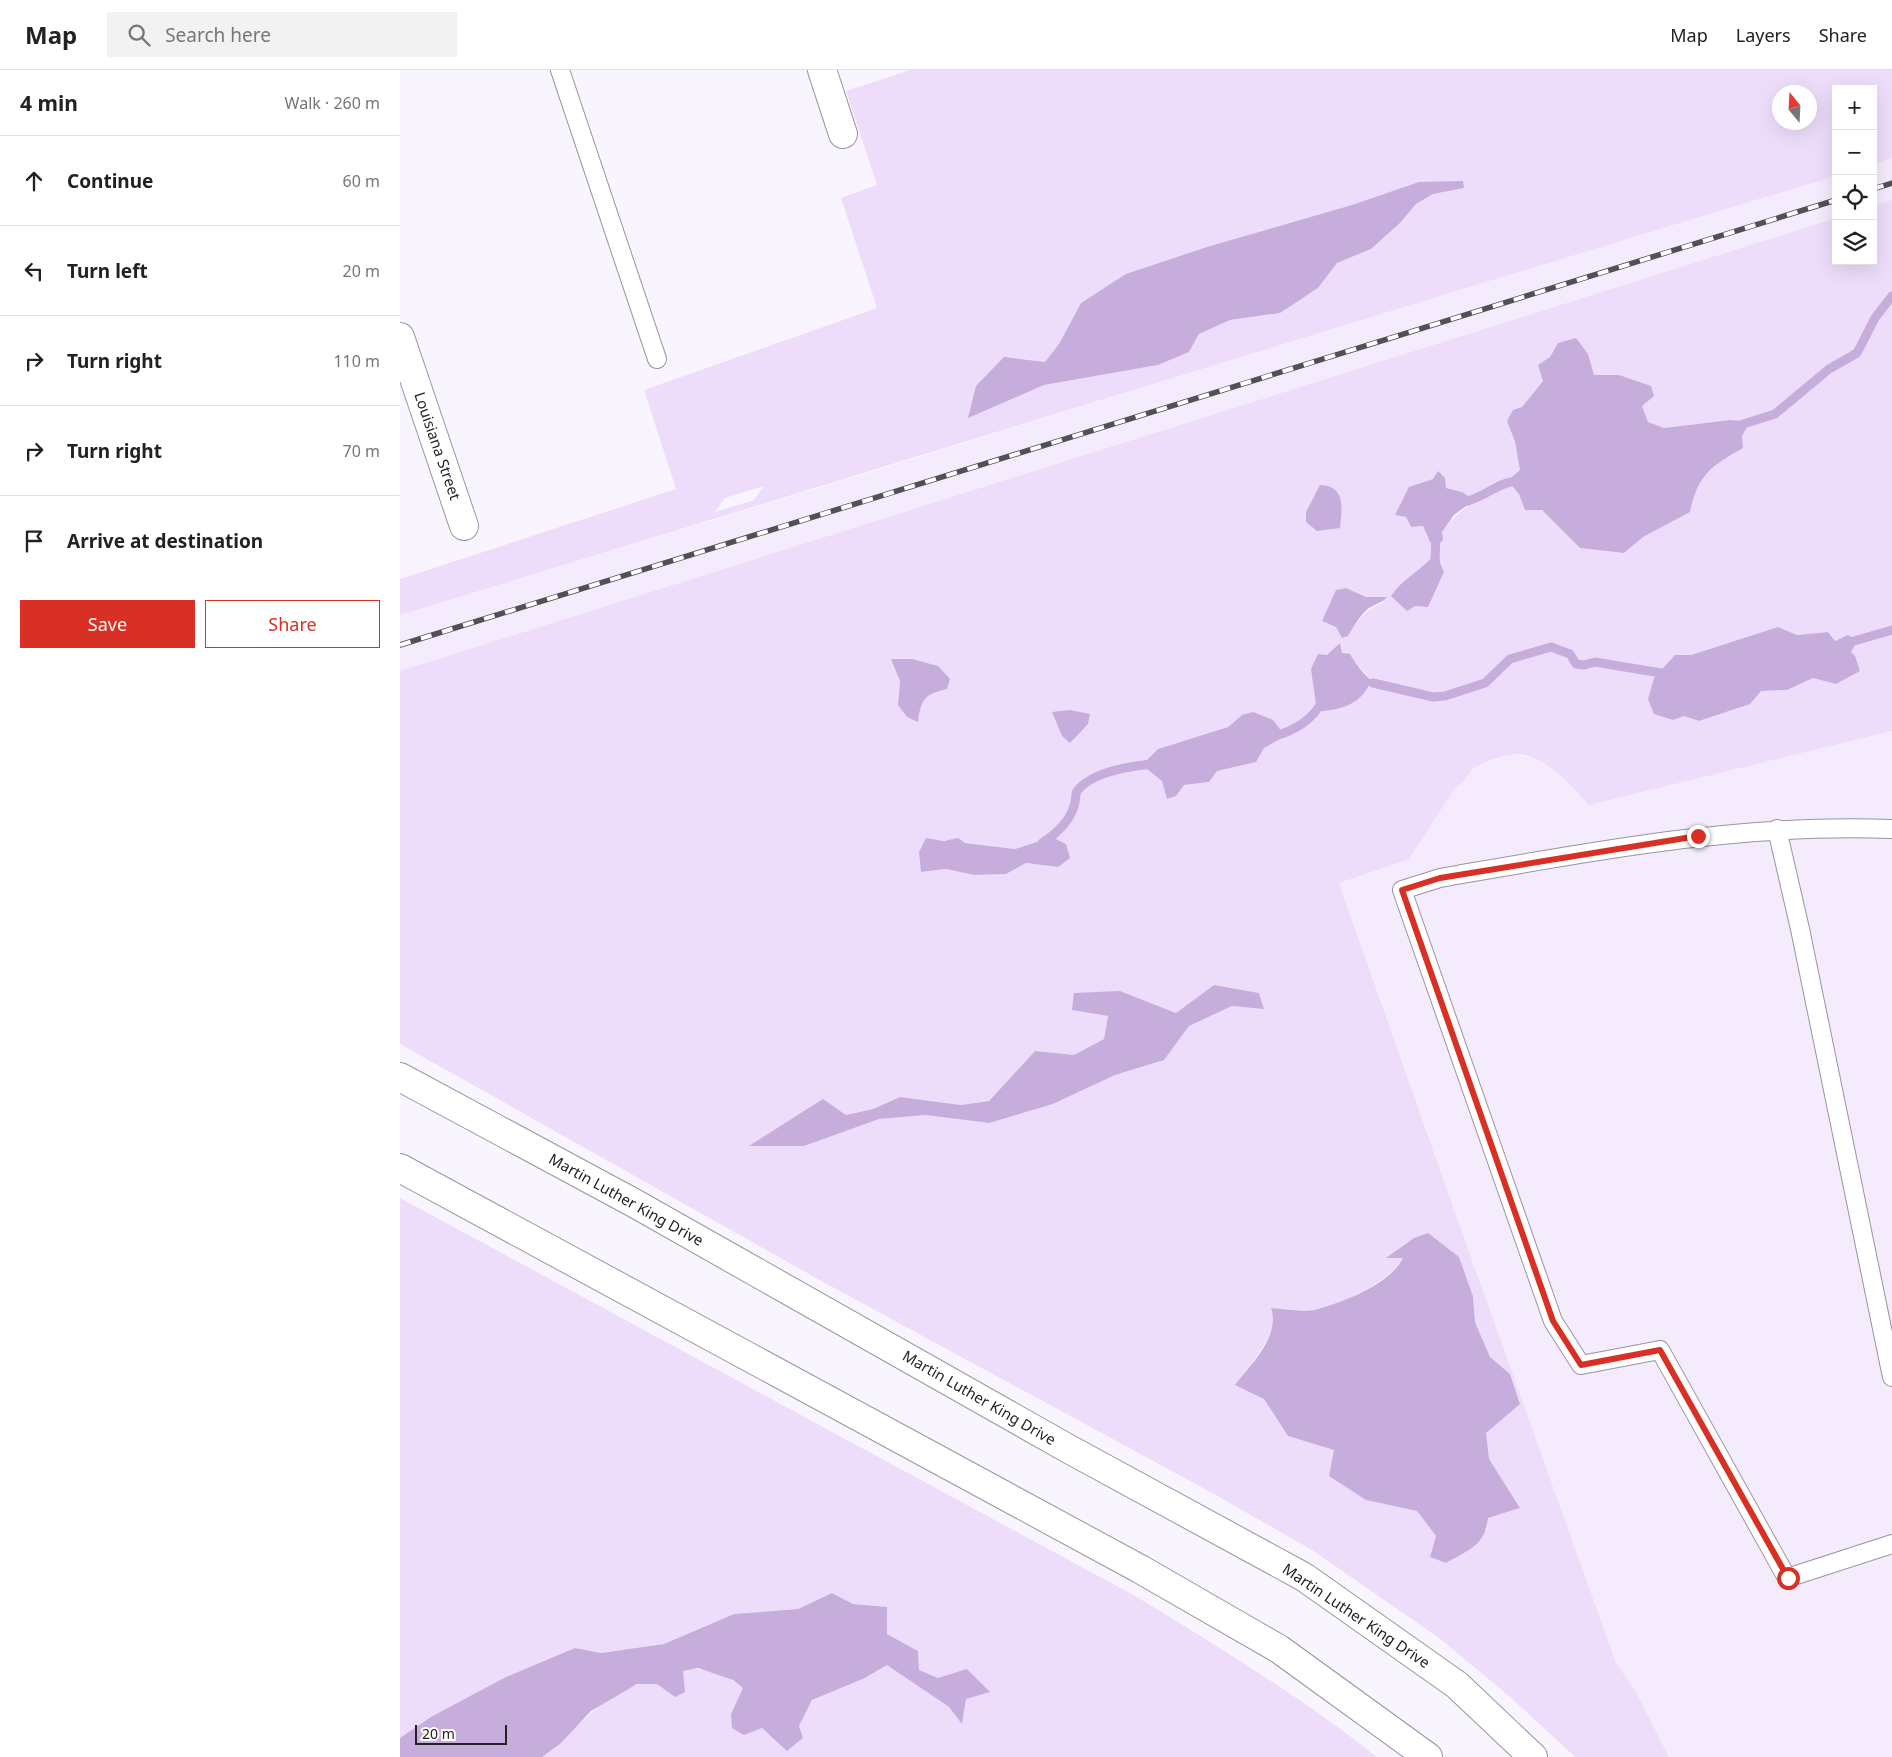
<!DOCTYPE html>
<meta charset="utf-8">
<style>
body{margin:0;font-family:"Noto Sans",sans-serif;background:#f2f2f2;color:#222}
.controls{position:absolute;right:15px;top:15px;display:grid;overflow:hidden;border-radius:0px;box-shadow:0 5px 20px #0002}
.controls button{width:45px;height:45px;display:grid;place-items:center;padding:0;border:0;border-bottom:1px solid #e0e0e0;background:#fff;color:#222;font:25px sans-serif}
.compass{position:absolute;left:1372px;top:15px;width:45px;height:45px;border-radius:50%;background:#fff;box-shadow:0 5px 20px #0002;rotate:342deg}
.scale{position:absolute;left:15px;bottom:12px;width:92px;box-sizing:border-box;padding-left:5px;border:2px solid #242127;border-top:0;font-size:14px;line-height:18px;white-space:nowrap;color:#242127;-webkit-text-stroke:4px #fff;paint-order:stroke}
.stop{position:absolute;width:15px;height:15px;margin:-11px;border:4px solid #d93025;border-radius:50%;background:#fff}
.stop.end{background:#d93025;border-color:#fff;box-shadow:0 1px 5px #0008}
.list{margin:0;padding:0;list-style:none}
h2{display:flex;justify-content:space-between;align-items:center;height:65px;margin:0;padding:0 20px;font-size:21px}
h2 small{font-size:16px;font-weight:400;color:#767676}
.list li{display:grid;grid-template-columns:32px 1fr auto;gap:15px;align-items:center;box-sizing:border-box;height:90px;padding:0 20px;border-top:1px solid #e0e0e0}
.list b{display:block;font-size:19px;white-space:nowrap}
.list em{font-size:16px;font-style:normal;color:#767676}
.actions{display:flex;gap:10px;padding:15px 20px}
.actions a{flex:1;padding:11px 0;border:1px solid #d93025;border-radius:0px;text-align:center;font-size:18px;color:#d93025}
.actions .main{background:#d93025;color:#fff}
.icon{flex:none;width:28px;height:28px;fill:none;stroke:currentColor;stroke-width:2;stroke-linecap:round;stroke-linejoin:round}
.map{position:relative;flex:none;width:1492px;height:1687px;overflow:hidden}
header{display:flex;align-items:center;gap:30px;box-sizing:border-box;height:70px;padding:0 25px;background:#fff;border-bottom:1px solid #e0e0e0}
header strong{font-size:24px}
nav{display:flex;gap:28px;margin-inline-start:auto;font-size:18px}
.search{width:350px;height:45px;background:#f2f2f2;display:flex;align-items:center;gap:12px;box-sizing:border-box;padding:0 18px;border-radius:0px;color:#767676;font-size:19px}
main{display:flex}
aside{flex:1;background:#fff}
.map>svg:first-child{display:block}
.built{fill:#f4ebfd}
.green{fill:#edddfb;fill-rule:evenodd}
.water{fill:#c6addc}
.lines{fill:none;stroke-linecap:round;stroke-linejoin:round}
.stream{stroke:#c6addc;stroke-width:9}
.service-casing{stroke:#9a93a1;stroke-width:20}
.minor-casing{stroke:#9a93a1;stroke-width:30}
.secondary-casing{stroke:#9a93a1;stroke-width:30}
.service{stroke:#fff;stroke-width:18}
.minor{stroke:#fff;stroke-width:28}
.secondary{stroke:#fff;stroke-width:28}
.rail-casing{stroke:#524f55;stroke-width:5.5}
.rail{stroke:#fff;stroke-width:4;stroke-dasharray:11;stroke-linecap:butt}
.route{stroke:#d93025;stroke-width:6}
.labels{text-anchor:middle;stroke-width:4.5;stroke-linejoin:round;paint-order:stroke}
.street-label{font-size:15px;fill:#242127;stroke:#fff}
</style>
<header>
<strong>Map</strong>
<div class="search"><svg class="icon" aria-label="search" viewBox="0 0 24 24"><circle cx="10" cy="10" r="6"/><path d="M15 15l6 6"/></svg>Search here</div>
<nav><a>Map</a><a>Layers</a><a>Share</a></nav>
</header>
<main>
<aside>
<h2>4 min<small>Walk · 260 m</small></h2>
<ul class="list">
<li><svg class="icon" aria-label="ahead" viewBox="0 0 24 24"><path d="M12 20V5M6 11l6-6 6 6"/></svg><div><b>Continue</b></div><em>60 m</em></li>
<li><svg class="icon" aria-label="left" viewBox="0 0 24 24"><path d="M17 20v-9H6M10 6l-5 5 5 5"/></svg><div><b>Turn left</b></div><em>20 m</em></li>
<li><svg class="icon" aria-label="right" viewBox="0 0 24 24"><path d="M7 20v-9h11M14 6l5 5-5 5"/></svg><div><b>Turn right</b></div><em>110 m</em></li>
<li><svg class="icon" aria-label="right" viewBox="0 0 24 24"><path d="M7 20v-9h11M14 6l5 5-5 5"/></svg><div><b>Turn right</b></div><em>70 m</em></li>
<li><svg class="icon" aria-label="arrive" viewBox="0 0 24 24"><path d="M6 21V4h12l-3 4 3 4H6"/></svg><div><b>Arrive at destination</b></div></li>
</ul>
<div class="actions"><a class="main">Save</a><a>Share</a></div>
</aside>
<div class="map">
<svg width="1492" height="1687" viewBox="0 0 1492 1687">
<rect width="100%" height="100%" fill="#f9f5fe"/>
<path class="built" d="M1492 88V130L1473 136V94Z
M1436 106V148L0 601V545L458 406 1004 236Z
M1492 661V1687H1269L1236 1622 1216 1593 1052 1134 939 812 1009 789 1053 721 1065 710 1072 699 1110 684 1140 689 1163 707 1189 735Z"/>
<path class="green" d="M510 0H1492V88L1473 94V19H1436V106C957 250 479 399 0 545V509L276 419 244 320 477 238 441 128 477 115 446 21ZM1380 22H1410V52H1380ZM1019 112 1064 118 1033 124 1016 134 1000 153 971 179 937 193 918 218 880 243 830 250 799 264 789 282 758 295 644 315 569 347 621 289 645 292 659 274 681 233ZM364 416 354 430 315 442 325 428Z
M1492 130V661L1189 735C1169 714 1142 679 1109 685 1096 687 1083 694 1072 699L1065 710 1053 721 1009 789 939 813 1052 1134 1216 1593 1236 1622 1269 1687H1175L1109 1626 1039 1568 912 1480 814 1424 425 1213 0 974V601L1436 148V191H1473V136ZM1169 271 1188 284 1194 305H1219L1242 336 1247 352 1264 358 1330 350 1343 378C1312 397 1298 404 1290 442L1243 467 1224 483 1180 478 1142 440H1125C1119 424 1120 417 1120 401 1119 383 1113 367 1107 351L1122 337 1143 311 1138 295 1150 287 1158 273ZM1034 409 1046 418 1062 422 1068 436C1050 448 1049 459 1027 468L1024 456 1011 457 1006 447 995 445 1014 417ZM1036 484 1044 502 1028 537 1015 536 996 520 1029 492ZM946 518 966 527 984 532C967 539 958 549 948 566L942 568 936 557 922 551 929 540ZM1378 557 1397 565 1428 562 1435 571 1436 614 1413 608 1387 620 1361 621 1349 634 1299 651 1284 646 1275 585H1291ZM940 573 942 584H950C956 595 963 600 970 609L977 610 976 617 968 615 918 584 927 585ZM500 611 547 619C525 624 521 629 518 651L498 635ZM842 645 884 666 863 678 856 692 817 701 809 712 784 715 767 729 758 679 828 657ZM652 767 658 797 626 793 606 804 574 805 546 799 521 802 526 768 615 779ZM814 915 859 923 864 938 832 936 789 956 764 990 715 1005 653 1034 589 1053 526 1045 479 1049 404 1075 423 1029 446 1045 473 1039 500 1027 561 1035 589 1031 635 981 674 985 704 969 708 946 672 940 720 921 776 943ZM987 1187H1059L1073 1226 1075 1252 1090 1287 1110 1304 1120 1333 1086 1363 1088 1389 1120 1438 1088 1448 1087 1459 1046 1493 1030 1487 1036 1466 1017 1441 966 1430 934 1380 888 1366 864 1329 853 1292C864 1276 877 1258 871 1238 884 1239 897 1241 910 1240 936 1239 991 1210 1003 1188Z
M0 1128 737 1527C819 1577 901 1627 977 1687H142C173 1664 197 1629 236 1615 243 1612 252 1615 259 1613 267 1609 275 1604 283 1601 303 1594 328 1606 344 1618L331 1644 344 1665 362 1658 399 1656 412 1630 465 1608 488 1595 549 1637 562 1653 566 1629 567 1600 538 1608 519 1600 518 1581 487 1564V1537L453 1534 432 1523 398 1539 334 1544 264 1574 201 1583 175 1578 31 1647 0 1668Z"/>
<path class="water" d="M1063 111 1064 118 1033 124 1016 134 1000 153 971 179 937 193 918 218 880 243 830 250 799 264 789 282 758 295 644 315 568 348 576 316 604 287 645 292 659 274 681 233 726 204 807 177 952 135 1019 112Z
M1176 268 1188 284 1194 305H1219L1251 316 1254 326 1242 336 1248 352 1264 358 1330 350 1350 352 1342 366 1343 378C1312 396 1298 404 1290 442L1243 467 1224 483 1180 478 1142 440H1125L1119 424 1108 411 1120 400 1115 372 1107 351 1113 340 1122 337 1143 311 1138 295 1150 287 1158 273Z
M1038 401 1045 408 1046 418 1062 422 1074 430 1054 445 1042 462 1043 470 1037 475 1030 472 1023 456 1011 457 1006 447 995 445 1009 417 1033 409Z
M920 415C946 416 942 438 940 458L917 461 906 452V442Z
M1036 483 1044 502 1028 537 1015 536 1007 541 991 526C1002 509 1023 499 1036 483Z
M946 518 966 527H987C982 533 975 534 969 538 960 545 954 556 948 566L942 568 936 557 922 551 936 520Z
M1378 557 1397 565 1428 562 1435 571 1448 565 1457 571 1451 582 1455 586 1460 601 1436 614 1413 608 1387 620 1361 621 1350 634 1299 651 1284 646 1273 650 1254 644 1248 629 1254 608 1275 585H1291Z
M940 573 942 583 950 584C954 591 964 605 970 609 973 611 977 610 981 613L983 617 969 615C960 635 937 641 917 641L911 599 918 584 927 585Z
M491 589H512L538 596 550 609 547 619C525 624 521 629 518 652L507 647 498 635 500 611Z
M670 640 690 644 688 654 670 673 662 666 652 642Z
M853 642 873 650 885 666 864 678 856 692 817 701 809 712 784 715 776 726 767 729 762 711 742 695 758 679 828 657 842 645Z
M652 767 666 774 670 788 658 797 626 793 606 804 574 805 546 799 521 802 519 782 526 768 544 771 558 768 565 773 615 779Z
M814 915 859 923 864 939 832 936 789 956 764 990 715 1005 653 1034 589 1053 526 1045 479 1049 404 1076H349L423 1029 446 1045 473 1039 500 1027 561 1035 589 1031 635 981 674 985 704 969 708 946 672 940 674 923 720 921 776 943Z
M1028 1163 1059 1187 1073 1226 1075 1252 1090 1287 1110 1304 1120 1334 1086 1363 1089 1389 1120 1438 1088 1448C1085 1476 1068 1480 1046 1493L1030 1487 1036 1466 1017 1441 966 1430 929 1406 934 1380 888 1366 864 1329 835 1315C852 1294 880 1266 871 1238 884 1239 901 1242 914 1240 942 1233 989 1215 1003 1188H986L1014 1168Z
M432 1523 453 1534 487 1537V1564L518 1581 519 1600 538 1608 567 1599 590 1622 566 1629 562 1654 549 1637 487 1595 465 1608 412 1630 399 1656 403 1668 387 1681 362 1658 344 1665 332 1658 331 1644 343 1618 333 1610 298 1598 283 1601 285 1622 275 1627 257 1614H237L191 1641 161 1673 142 1687H0V1668L31 1647 104 1608 175 1578 201 1583 264 1574 334 1544 398 1539Z"/>
<g class="lines">
<path class="stream" d="M1340 355 1375 344 1429 299 1457 283 1475 248 1492 226
M1064 432C1084 428 1099 411 1119 411
M1035 493 1036 464
M1447 573 1492 560
M973 613 1033 627 1045 626 1085 613 1110 589 1151 577 1170 584 1176 594 1184 595 1195 592 1267 604
M873 667C895 660 912 651 923 630
M642 773C656 764 669 753 674 736 676 731 675 725 677 721 693 701 730 696 754 694"/>
<g class="service-casing">
<path id="service" d="M160 0 257 289
M1377 759 1400 859 1492 1307
M1492 759C1339 753 1189 782 1040 808L1002 820 1153 1251 1181 1295 1260 1280 1387 1508 1492 1474"/>
</g>
<g class="minor-casing">
<path id="minor" d="M422 0 443 64
M0 267 64 456"/>
</g>
<g class="secondary-casing">
<path id="secondary" d="M0 1007 234 1133 667 1378 904 1507 1057 1615 1133 1687
M0 1098 740 1499 879 1579 1028 1687"/>
</g>
<use href="#service" class="service"/>
<use href="#minor" class="minor"/>
<use href="#secondary" class="secondary"/>
<g class="rail-casing">
<path id="rail" d="M1473 119 1492 113
M0 575 1436 130"/>
</g>
<use href="#rail" class="rail"/>
</g>
<g class="lines">
<path class="route" d="M1298 766 1040 808 1002 820 1153 1251 1181 1295 1260 1280 1388 1508"/>
</g>
<g class="labels">
<g class="street-label">
<text transform="translate(37 376) rotate(71)" y="5">Louisiana Street</text>
<text transform="translate(226 1130) rotate(29)" y="5">Martin Luther King Drive</text>
<text transform="translate(579 1328) rotate(30)" y="5">Martin Luther King Drive</text>
<text transform="translate(956 1546) rotate(34)" y="5">Martin Luther King Drive</text>
</g>
</g>
</svg>
<div class="controls">
<button>+</button>
<button>−</button>
<button><svg class="icon" aria-label="locate" viewBox="0 0 24 24"><circle cx="12" cy="12" r="6"/><path d="M12 2v4M12 18v4M2 12h4M18 12h4"/></svg></button>
<button><svg class="icon" aria-label="layers" viewBox="0 0 24 24"><path d="M12 4l9 5-9 5-9-5zM3 14l9 5 9-5"/></svg></button>
</div>
<svg class="compass" viewBox="-18 -18 36 36"><path d="M0-13l5 13h-10z" fill="#e53935"/><path d="M0 13l5-13h-10z" fill="#767676"/></svg>
<div class="scale">20 m</div>
<div class="stop" style="left:1388px;top:1508px"></div>
<div class="stop end" style="left:1298px;top:766px"></div>
</div>
</main>
